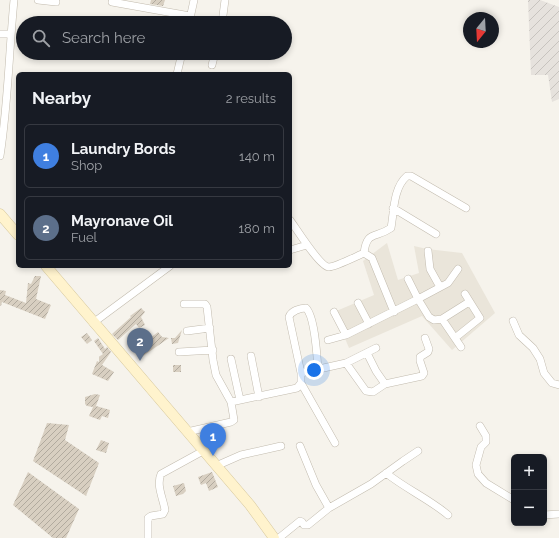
<!DOCTYPE html>
<meta charset="utf-8">
<style>
body{margin:0;font-family:Raleway,sans-serif;background:#242831;color:#f1f3f6}
.controls{position:absolute;right:12px;bottom:12px;display:grid;overflow:hidden;border-radius:6px;box-shadow:0 2px 6px #0003}
.controls button{width:36px;height:36px;display:grid;place-items:center;padding:0;border:0;border-bottom:1px solid #363941;background:#171b24;color:#f1f3f6;font:20px sans-serif}
.compass{position:absolute;left:463px;top:12px;width:36px;height:36px;border-radius:50%;background:#171b24;box-shadow:0 2px 6px #0003;rotate:198deg}
.you{position:absolute;left:314px;top:370px;width:14px;height:14px;margin:-10px;border:3px solid #fff;border-radius:50%;background:#1a73e8;box-shadow:0 0 0 6px #1a73e833}
.badge{display:grid;place-items:center;width:26px;height:26px;border-radius:50%;background:#fc3f1d;color:#fff;font-size:13px;font-weight:700}
.pin{position:absolute;translate:-50% -33px;filter:drop-shadow(0 1px 2px #0008)}
.pin::after{content:'';position:absolute;top:21px;width:14px;height:12px;background:inherit;clip-path:polygon(0 0,100% 0,50% 100%)}
.list{margin:0;padding:0;list-style:none}
h2{display:flex;justify-content:space-between;align-items:center;height:52px;margin:0;padding:0 16px;font-size:17px}
h2 small{font-size:13px;font-weight:400;color:#9ea1a6}
.list li{display:grid;grid-template-columns:26px 1fr auto;gap:12px;align-items:center;box-sizing:border-box;height:64px;margin:0 8px 8px;padding:0 8px;border:1px solid #363941;border-radius:6px}
.list b{display:block;font-size:15px;white-space:nowrap}
.list p{margin:0;font-size:13px;white-space:nowrap;color:#9ea1a6}
.list em{font-size:13px;font-style:normal;color:#9ea1a6}
.icon{flex:none;width:22px;height:22px;fill:none;stroke:currentColor;stroke-width:2;stroke-linecap:round;stroke-linejoin:round}
.map{position:relative;flex:none;width:559px;height:538px;overflow:hidden}
.search{position:absolute;background:#171b24;box-shadow:0 2px 6px #0003;left:16px;top:16px;width:276px;height:44px;display:flex;align-items:center;gap:10px;box-sizing:border-box;padding:0 14px;border-radius:22px;color:#9ea1a6;font-size:15px}
.panel{position:absolute;background:#171b24;box-shadow:0 2px 6px #0003;left:16px;top:72px;width:276px;height:196px;border-radius:6px}
.map>svg:first-child{display:block}
.residential{fill:#eae5da}
.industrial{fill:url(#industrial-furrows)}
.building{fill:url(#building-hatch)}
.lines{fill:none;stroke-linecap:round;stroke-linejoin:round}
.street-casing{stroke:#c2bbae;stroke-width:8}
.secondary-casing{stroke:#d6c79b;stroke-width:11}
.street{stroke:#fff;stroke-width:7}
.secondary{stroke:#fff3cd;stroke-width:10}
</style>
<div class="map">
<svg width="559" height="538" viewBox="0 0 559 538">
<defs>
<pattern id="industrial-furrows" width="10" height="10" patternUnits="userSpaceOnUse"><rect width="10" height="10" fill="#e6e2dd"/><path d="M-1 1l2-2M0 10L10 0M9 11l2-2" fill="none" stroke="#c7c3be"/></pattern>
<pattern id="building-hatch" width="6" height="6" patternUnits="userSpaceOnUse"><rect width="6" height="6" fill="#d8cfc1"/><path d="M-1 1l2-2M0 6l6-6M5 7l2-2" fill="none" stroke="#b1aa9e"/></pattern>
</defs>
<rect width="100%" height="100%" fill="#f6f3ec"/>
<path class="residential" d="M387 243 398 280 419 273 414 246 427 249 462 253 495 313 452 350 422 316 349 348 334 312 374 295 363 261Z"/>
<path class="industrial" d="M528 0H540L559 7V99L552 102 548 75H531Z"/>
<path class="building" d="M151 0H165L163 6 150 4Z
M35 276H41L36 299 51 305 45 319 2 302 1 306 0 305V290L6 291 5 295 26 303 28 283 31 284Z
M141 308 145 312 141 317 145 325 139 328 136 324 118 340 112 334 131 317 130 316Z
M182 330 178 343 172 344 171 338H175Z
M158 332 162 337 169 338 140 358 134 350Z
M87 333 92 340 87 344 81 337Z
M98 338 105 349 107 347 111 352 102 365 114 372 108 381 92 374 97 361 99 362V357L103 354 94 341Z
M173 365H181V372H173Z
M95 394 100 395 96 406 110 410 108 418 102 416 100 420 89 416 93 407 87 406 85 404V397Z
M47 423 69 425 65 440 99 463 86 496 33 461Z
M101 440 109 443 106 453 96 450Z
M28 472 79 509 66 538H53L13 505Z
M212 472 218 487 209 491 206 483 201 485 198 477Z
M184 483 186 491 183 494 176 496 173 486Z"/>
<g class="lines">
<g class="street-casing">
<path id="street" d="M38 0 56 2
M112 2 190 16
M189 23 194 0
M222 23 225 0
M0 34H10
M212 65 215 53
M177 74 182 53
M0 156C8 105 9 52 14 0
M393 208 436 234
M290 220C296 228 320 267 329 267 335 267 357 256 364 253 367 230 375 239 391 228 394 212 393 188 407 176H411L466 208
M290 250 307 245
M428 251 430 269 440 287
M364 253 372 258 394 312
M408 279 418 299 429 317 434 320 442 319 469 302
M358 303 369 324
M184 304H205L207 307 213 360 216 375 231 402 234 420 231 422 187 432
M334 312 346 335
M442 319 461 347
M513 321 519 335 533 348 540 359 544 373 552 383 559 385
M93 323 170 266
M187 331 210 328
M455 338 480 318 465 294
M328 340 346 335 418 299 448 283 458 269
M179 352 213 350
M367 353 376 371 385 384
M251 356 259 397
M231 359 240 400
M346 363 366 391 373 392 385 384 422 376 424 373 420 361V357L428 352 429 349 425 338
M301 373 289 317C291 311 300 308 306 308 315 317 317 356 318 370
M301 383 335 443
M231 402 297 388 301 383V373L346 363 376 348
M480 426 486 436V442L481 447 476 465 478 474 486 483 514 500
M300 446 316 485 329 508
M216 466 241 455 281 446
M386 473C406 489 429 499 448 515
M544 515 559 514
M148 538V518L151 516 163 514 165 510C163 498 156 485 161 474L203 451
M279 538 300 521 302 522 304 525H308L329 508 371 484 403 461 418 451"/>
</g>
<g class="secondary-casing">
<path id="secondary" d="M0 214 18 235
M46 266 250 505 274 538"/>
</g>
<use href="#street" class="street"/>
<use href="#secondary" class="secondary"/>
</g>
</svg>
<div class="controls">
<button>+</button>
<button>−</button>
</div>
<svg class="compass" viewBox="-18 -18 36 36"><path d="M0-13l5 13h-10z" fill="#e53935"/><path d="M0 13l5-13h-10z" fill="#9ea1a6"/></svg>
<div class="you"></div>
<div class="pin badge" style="left:213px;top:456px;background:#3f7fe0">1</div>
<div class="pin badge" style="left:140px;top:361px;background:#5c6f8a">2</div>
<div class="search"><svg class="icon" aria-label="search" viewBox="0 0 24 24"><circle cx="10" cy="10" r="6"/><path d="M15 15l6 6"/></svg>Search here</div>
<section class="panel">
<h2>Nearby<small>2 results</small></h2>
<ul class="list">
<li><span class="badge" style="background:#3f7fe0">1</span><div><b>Laundry Bords</b><p>Shop</p></div><em>140 m</em></li>
<li><span class="badge" style="background:#5c6f8a">2</span><div><b>Mayronave Oil</b><p>Fuel</p></div><em>180 m</em></li>
</ul>
</section>
</div>
